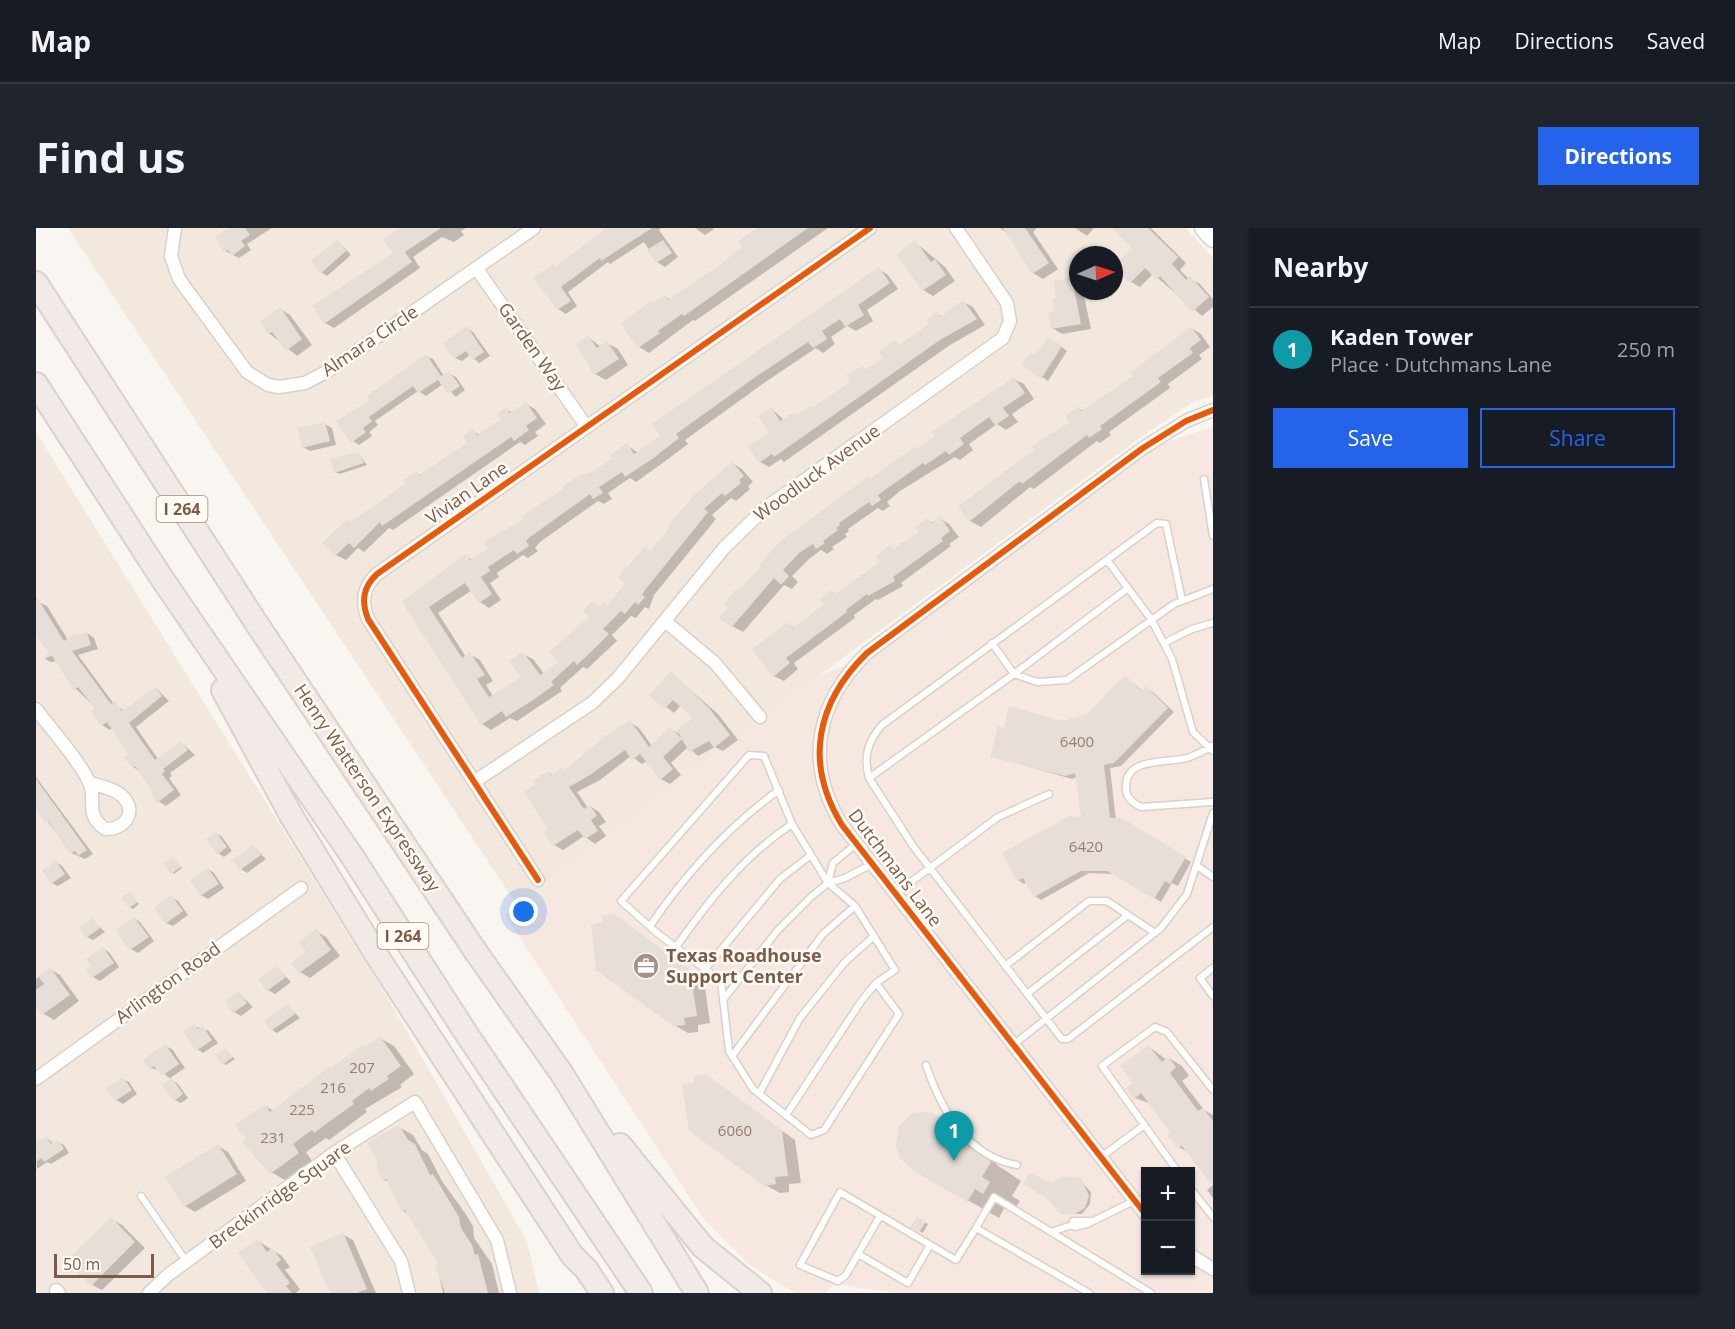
<!DOCTYPE html>
<meta charset="utf-8">
<style>
body{margin:0;font-family:"Open Sans",sans-serif;background:#20242c;color:#f1f3f6}
.controls{position:absolute;right:18px;bottom:18px;display:grid;overflow:hidden;border-radius:0px;box-shadow:0 2px 4px #0004}
.controls button{width:54px;height:54px;display:grid;place-items:center;padding:0;border:0;border-bottom:2px solid #363941;background:#171b24;color:#f1f3f6;font:30px sans-serif}
.compass{position:absolute;left:1033px;top:18px;width:54px;height:54px;border-radius:50%;background:#171b24;box-shadow:0 2px 4px #0004;rotate:87deg}
.scale{position:absolute;left:18px;bottom:15px;width:100px;box-sizing:border-box;padding-left:6px;border:3px solid #7a5c4d;border-top:0;font-size:16px;line-height:21px;white-space:nowrap;color:#7a5c4d;-webkit-text-stroke:4px #fffaf3;paint-order:stroke}
.you{position:absolute;left:488px;top:684px;width:21px;height:21px;margin:-15px;border:4px solid #fff;border-radius:50%;background:#1a73e8;box-shadow:0 0 0 9px #1a73e833}
.badge{display:grid;place-items:center;width:39px;height:39px;border-radius:50%;background:#2563eb;color:#fff;font-size:20px;font-weight:700}
.pin{position:absolute;translate:-50% -50px;filter:drop-shadow(0 2px 3px #0008)}
.pin::after{content:'';position:absolute;top:32px;width:21px;height:18px;background:inherit;clip-path:polygon(0 0,100% 0,50% 100%)}
.list{margin:0;padding:0;list-style:none}
h2{display:flex;justify-content:space-between;align-items:center;height:78px;margin:0;padding:0 24px;font-size:26px}
h2 small{font-size:20px;font-weight:400;color:#9ea1a6}
.list li{display:grid;grid-template-columns:39px 1fr auto;gap:18px;align-items:center;box-sizing:border-box;height:84px;padding:0 24px;border-top:2px solid #363941}
.list b{display:block;font-size:22px;white-space:nowrap}
.list p{margin:0;font-size:20px;white-space:nowrap;color:#9ea1a6}
.list em{font-size:20px;font-style:normal;color:#9ea1a6}
.actions{display:flex;gap:12px;padding:18px 24px}
.actions a{flex:1;padding:14px 0;border:2px solid #2563eb;border-radius:0px;text-align:center;font-size:21px;color:#2563eb}
.actions .main{background:#2563eb;color:#fff}
.map{position:relative;flex:none;width:1177px;height:1065px;overflow:hidden;border-radius:0px}
header{display:flex;align-items:center;gap:36px;box-sizing:border-box;height:84px;padding:0 30px;background:#171b24;border-bottom:2px solid #363941}
header strong{font-size:28px}
nav{display:flex;gap:33px;margin-inline-start:auto;font-size:21px}
.intro{display:flex;align-items:center;justify-content:space-between;box-sizing:border-box;height:144px;padding:0 36px}
h1{margin:0;font-size:42px}
.button{padding:15px 27px;border-radius:0px;background:#2563eb;color:#fff;font-size:21px;font-weight:700}
main{display:flex;gap:36px;padding:0 36px}
aside{flex:1;background:#171b24;border-radius:0px;box-shadow:0 2px 4px #0004}
.map>svg:first-child{display:block}
.residential{fill:#f2e8de;fill-rule:evenodd}
.commercial{fill:#f6e8e1;fill-rule:evenodd}
.shadow{fill:#0003}
.building{fill:#e6ded7}
.lines{fill:none;stroke-linecap:round;stroke-linejoin:round}
.service-casing{stroke:#d7d1cb;stroke-width:9}
.minor-casing{stroke:#d7d1cb;stroke-width:15}
.secondary-casing{stroke:#d9d2cb;stroke-width:21}
.motorway-casing{stroke:#dad1cc;stroke-width:26}
.service{stroke:#fefefd;stroke-width:6}
.minor{stroke:#fefefd;stroke-width:12}
.secondary{stroke:#fefefd;stroke-width:18}
.motorway{stroke:#f2eae7;stroke-width:22}
.cycleway-casing{stroke:#fffaf3;stroke-width:10}
.cycleway{stroke:#e8590c;stroke-width:6}
.labels{text-anchor:middle;stroke-width:5;stroke-linejoin:round;paint-order:stroke}
.number-label{font-size:15px;fill:#977e72}
.shield{fill:#fffaf3;stroke:#a28b7f;stroke-width:1.5}
.shield-label{font-size:16px;font-weight:bold;fill:#7a5c4d}
.street-label{font-size:18px;fill:#7a5c4d;stroke:#fffaf3}
.poi-label{font-size:18px;font-weight:bold;fill:#7a5c4d;stroke:#fffaf3;text-anchor:start}
</style>
<header>
<strong>Map</strong>
<nav><a>Map</a><a>Directions</a><a>Saved</a></nav>
</header>
<div class="intro"><h1>Find us</h1><a class="button">Directions</a></div>
<main>
<div class="map">
<svg width="1177" height="1065" viewBox="0 0 1177 1065">
<rect width="100%" height="100%" fill="#f9f5f0"/>
<path class="residential" d="M32 0H1150L1177 30V168L1157 174 1101 212 781 449 481 677ZM1042 27H1078V63H1042Z
M0 204 354 774 491 1013 503 1065H0Z"/>
<path class="commercial" d="M1177 199V1065H862L798 1056 789 1065H759L715 1038 667 990 469 687 776 450 842 425 1095 234 1126 215ZM1110 944H1154V1042H1110Z"/>
<path class="shadow" d="M192 0H236L211 16 215 22 203 30 189 23Z
M365 0H430L425 3 428 7 418 14 406 9 377 29 384 40 298 100 289 95 359 26Z
M574 0H625L623 2 642 29 629 39 621 34 608 14 574 36 572 34 532 64 541 78 530 86 522 81 499 50 517 38 520 39Z
M659 0H677L678 1 669 7Z
M722 0H792L659 93 657 92 613 125 603 119 618 75 628 68 635 72 709 20Z
M964 0H1001L997 4 1022 41 1007 51 997 45 973 6Z
M1039 0H1058L1051 8Z
M1078 0H1115L1150 35 1144 42 1153 51 1163 55 1177 71V79L1166 88 1117 46 1104 59 1095 54 1099 20Z
M302 13 315 27 291 48 285 44Z
M879 14 909 39 919 53 897 68 887 62Z
M843 41 852 47 862 61 831 82 837 93 820 103 811 98 795 109 799 116 787 125 780 120 728 155 649 212 652 216 628 234 600 254 594 250 572 265 576 271 568 276 562 273 504 314 499 320 502 323 492 330 487 327 461 345 463 349 454 355 465 372 453 380 444 374 436 362 402 385 430 429 434 426 444 432 457 453 450 457 457 468 487 449 488 426 498 432 508 446 524 434 555 389 557 375 564 379 573 378 615 325 696 235 706 241 717 254 712 258 714 261 700 273 695 270 676 287 680 291 618 367 613 381 609 379 600 390 595 388 576 407 581 413 551 441 547 439 524 460 526 463 481 493 474 490 455 502 446 496 368 375 430 328 437 332 454 321 490 291 578 230 591 217 602 225Z
M1036 52 1042 55V63H1047L1055 101 1026 106 1016 100 1022 71Z
M927 74 937 79 949 97 914 117 748 234 745 231 733 239 724 234 735 205V180L748 192 759 185 763 188 775 179 778 181 816 154 827 140 831 143 849 130 859 114 865 118 895 96 901 86 906 89Z
M244 81 254 87 276 117 261 128 233 105Z
M431 100 437 104 454 128 443 135 434 127 426 133 419 130Z
M1155 100 1165 106 1174 119 1163 127 1166 131 1132 156 1134 160 1073 204 1075 207 1064 215 1061 213 998 261 994 259 945 299 934 293 924 278 1036 195 1042 180 1048 183 1099 149Z
M552 109 565 119 571 115 582 121 592 137 570 152 559 146Z
M1020 115 1031 123 1012 153 988 137Z
M390 128 397 131 408 148 413 145 420 149 429 162 420 169 407 156 390 168 382 163 339 193 342 197 333 204 336 208 323 217 317 213 336 172Z
M978 151 988 156 998 171 976 186 982 194 970 202 961 196 933 216 937 222 924 232 919 229 864 263 851 274 854 278 847 283 842 280 812 301 813 303 809 306 811 309 796 319 798 321 791 326 785 322 773 331 756 348 762 354 756 361 748 357 707 404 696 398 705 362 835 252 881 222Z
M490 176 499 181 510 196 499 204 502 208 489 217 484 214 357 302 353 300 328 324 322 320 310 332 300 327 316 295 371 256 381 245 386 247 433 215 437 203 444 207 467 191 471 181 477 185Z
M289 196 296 200 300 217 274 223 267 219Z
M322 225 331 237 304 246 299 244Z
M904 290 913 296 923 309 913 316 915 318 865 355 867 358 842 372 840 371 818 387 819 390 758 435 762 441 748 453 738 448 751 396 759 400 790 376 796 363 802 367 846 335 854 319 859 322 885 304 892 292 897 295Z
M3 374 11 378 32 412 51 405 58 410 62 421 42 427 78 476 89 483 120 460 133 473 100 499 122 531 145 514 159 527 134 545 136 548 133 550 145 567 130 578 122 573 120 564 105 544 97 539 90 529 95 526 77 500 74 502 66 497 61 481 39 460 21 433 15 434 9 431 15 425 0 407V376Z
M635 445 682 486 702 512 687 523 679 519 662 528 652 519 635 535 645 547 634 556 625 551 611 533 606 536 595 528 564 552 541 564 552 580 554 578 563 584 570 594 563 598 570 608 559 616 548 608 527 622 518 617 501 557 512 544 517 547 530 543 594 494 603 500 616 518 634 501 646 507 660 490 645 477 638 485 615 467Z
M1089 448 1107 463 1111 460 1117 464 1138 484 1085 538 1074 540 1080 592 1085 591 1155 634 1142 658 1136 655 1125 674 1079 646 1053 645 1005 672 999 668 991 654 988 656 982 652 1046 591 1041 549 1036 551 956 528 969 502 1027 494 1052 487Z
M0 549 57 626 49 631 35 625 0 578Z
M180 605 186 609 196 623 188 629 182 625Z
M217 618 230 631 211 645 205 641Z
M137 630 146 640 138 646 136 644Z
M20 634 26 638 35 650 22 658 16 655 7 643Z
M172 641 178 645 188 660 172 671 165 667Z
M94 665 103 676 97 681 94 679Z
M135 669 142 673 152 687 137 698 130 695Z
M578 688 668 752 674 795 662 797V804L652 805 638 797 568 695Z
M98 690 104 694 118 713 102 725 95 721 82 702Z
M56 692 69 704 57 712 51 709Z
M280 703 290 709 304 728 274 750 264 744Z
M67 721 73 724 83 739 64 753 57 749V739Z
M241 739 255 754 239 766 232 762Z
M14 741 24 747 43 773 18 792 8 786 0 775V751Z
M203 765 217 779 205 788 198 784Z
M252 778 264 790 241 805 236 802Z
M158 798 173 803 182 815 167 825 161 821Z
M344 810 358 818 378 846 364 857 366 859 329 881 331 884 293 912 290 910 270 924 276 933 249 952 235 944 212 912 229 878 238 883Z
M129 818 136 821 149 840 134 850 142 856 152 870 145 875 139 872 136 852 123 842 114 840Z
M1112 818 1131 832 1133 830 1146 838 1153 848 1146 853 1168 882 1177 887V956L1153 925 1143 919 1136 904 1115 876 1099 870 1100 855Z
M190 822 199 831 190 837 187 835Z
M670 848 759 912 765 955 753 956V964L744 965 729 957 660 856Z
M87 851 93 854 101 866 87 876 80 872 72 861Z
M911 896 943 914 961 937 985 953 976 968 984 973 978 982 970 977 963 990 879 942Z
M363 899 377 907 386 922 392 926 406 953 429 985 437 998 438 1010 456 1036 463 1065H407L401 1038 404 1037 373 986 367 983 354 955 348 952Z
M10 909 18 916 22 914 28 917 33 925 15 936 11 934 1 941 0 916Z
M182 918 192 924 210 953 159 984 149 978Z
M1044 952 1055 964 1054 976 1046 986H1027L1024 984 1016 957Z
M1177 957V970L1171 962Z
M882 990 892 996 887 1005 876 999Z
M75 991 86 997 109 1020 66 1062 56 1057Z
M306 1006 317 1012 340 1065H296Z
M222 1013 246 1028 254 1039 249 1042 264 1061 260 1065H233Z"/>
<path class="building" d="M192 0H209L214 7 205 13 209 18 196 28 192 22 188 24 179 9Z
M363 0H405L369 24 376 34 288 96 276 78 357 25 347 11Z
M570 0H616L565 33 564 30 525 59 535 73 521 82 497 50 517 36 519 39Z
M721 0H772L648 88 646 86 622 103 624 105 602 120 585 96 616 72 617 74 628 67 632 72 685 36 706 19 702 13Z
M967 0H989L1013 35 996 46Z
M1075 0H1112L1142 29 1136 36 1150 52 1154 48 1173 69 1156 84 1124 48 1121 52 1109 40 1094 55 1078 39 1096 20Z
M302 11 310 23 284 46 275 33Z
M627 12 636 25 620 35 611 22Z
M879 12 895 34 899 31 910 47 886 63 860 26Z
M843 39 854 55 822 77 828 87 809 99 804 91 786 103 791 111 777 120 772 114 718 150 640 206 643 210 619 229 589 249 586 244 563 259 567 265 557 271 554 266 494 309 490 313 493 318 481 326 478 322 452 339 454 343 445 349 456 366 443 375 429 355 393 379 426 430 434 424 449 447 441 451 453 469 485 449 473 433 484 425H488L504 447 522 434 513 424 553 389 547 383 556 373 563 379 568 373 572 377 589 355 582 350 590 338 592 339 608 319 614 323 633 300 631 299 658 267 696 234 708 248 703 252 705 255 689 268 686 265 668 281 672 284 609 362 606 367 609 369 602 377 599 374 589 386 585 383 567 401 573 406 559 420 541 437 538 433 515 454 518 457 497 472 470 489 466 483 445 497 366 374 430 326 434 332 452 321 448 314 488 291 486 288 527 261 526 259 541 248 556 244 576 230 574 227 591 215 598 226 624 208 616 196Z
M1036 50 1045 96 1015 101 1012 84 1018 83 1016 70 1020 69 1018 53Z
M927 72 941 91 904 112 738 229 736 226 723 235 712 219 733 204 722 188 735 179 744 193 759 184 761 187 775 178 776 180 814 154 810 147 827 138 829 142 847 130 843 124 859 112 863 117 893 96 890 92 900 84 904 89Z
M244 79 266 111 250 123 236 104 232 106 224 94Z
M431 98 448 124 436 132 430 123 418 131 407 115Z
M1155 99 1165 112 1154 120 1157 125 1122 150 1125 154 1064 198 1066 201 1053 210 1051 207 986 256 984 253 933 294 922 278 999 222 995 218 1033 195 1029 188 1042 178 1045 183 1097 148 1095 144Z
M552 108 561 120 571 113 583 131 558 147 540 116Z
M1013 109 1026 118 1005 151 986 137 994 125 998 127Z
M390 126 405 148 413 143 424 158 412 166 402 152 382 165 377 158 333 189 336 193 327 200 330 204 315 215 300 193 334 172 331 168Z
M978 149 989 165 967 180 973 188 959 197 953 189 924 210 928 216 913 227 910 223 889 237 887 235 842 267 845 272 836 278 833 274 803 295 804 297 800 300 802 302 787 313 789 315 780 321 777 316 763 325 747 342 753 348 745 357 738 350 696 399 683 390 692 379 688 376 702 359 704 361 725 339 723 337 743 314 832 249 834 251 878 219 880 221 899 208 896 204Z
M490 174 501 190 490 198 493 202 478 213 475 209 346 298 344 294 318 320 313 315 299 328 286 315 311 291 315 294 369 256 367 252 381 243 383 247 431 215 427 208 437 201 441 207 465 191 461 186 471 179 474 185Z
M289 194 294 213 266 220 261 200Z
M322 224 328 235 298 245 294 231Z
M904 288 914 303 905 310 907 313 857 349 859 353 832 368 831 366 810 382 811 384 750 430 754 435 737 449 716 421 751 394 757 400 788 376 784 371 796 362 800 366 844 334 839 328 854 317 857 321 883 304 879 299 892 290 895 295Z
M0 368 28 413 39 405 40 407 51 404 55 417 36 423 75 476 79 473 86 483 119 459 126 468 93 495 119 532 145 513 152 522 127 541 129 543 126 546 138 562 121 575 115 566 117 564 99 538 96 540 88 529 92 526 71 494 65 498 55 483 59 480 42 459 38 462 16 428 6 431 13 425 0 408Z
M635 443 673 480 694 507 678 520 673 513 653 524 641 502 657 490 637 472 628 481 613 467Z
M1089 447 1106 463 1110 458 1132 480 1078 535 1068 537 1074 590H1086L1150 629 1134 656 1129 653 1118 671 1071 643H1045L998 669 987 650 981 653 966 625 1033 588 1045 589 1039 545 1029 548 954 529 962 498 968 500 973 478 1027 493 1051 486Z
M594 492 613 519 634 499 646 511 627 529 637 541 624 552 604 526 596 532 589 522 554 547 533 559 548 581 554 577 561 588 555 592 562 603 549 611 542 602 517 618 508 604 511 602 508 595 488 564 499 557 497 553 512 543 515 547 526 539 529 542 568 509Z
M0 551 51 622 42 628 39 623 34 626 12 593 9 595 0 582Z
M180 604 191 619 181 627 170 611Z
M217 617 225 627 204 642 196 632Z
M137 628 145 639 135 646 127 635Z
M19 632 29 646 15 656 7 644Z
M172 640 183 656 164 668 154 652Z
M94 664 102 674 93 680 85 670Z
M135 667 147 683 129 696 118 680Z
M578 686 654 742 661 788 648 790 649 797 637 798 560 742 555 697 566 694V688Z
M98 689 113 709 94 722 79 702Z
M56 690 64 700 50 710 43 699Z
M280 701 295 722 263 745 255 735 270 724 263 714Z
M67 719 78 735 56 750 50 741 55 738 50 731Z
M241 738 250 749 231 763 222 751Z
M14 739 34 767 6 787 0 778V762L8 756 2 748Z
M203 763 211 775 197 785 189 773Z
M252 776 259 786 235 803 228 793Z
M158 796 162 801 167 798 176 812 160 823 147 803Z
M344 808 365 838 351 848 353 851 335 863 333 860 316 873 318 876 290 896 278 905 276 902 257 916 263 925 234 946 206 914 210 911 199 897 229 876 234 884 293 839 294 841 327 816 329 819Z
M129 816 143 836 126 848 118 838 113 841 107 832Z
M1112 817 1126 834 1132 829 1140 839 1134 845 1162 883 1167 880 1177 893V959L1146 918 1142 920 1131 907 1134 904 1105 865 1098 871 1090 860 1097 855 1084 838Z
M190 820 197 829 186 837 180 827Z
M670 846 746 902 752 948 739 949 740 956 728 958 653 903 646 856 658 855V848Z
M87 849 96 862 79 873 70 860Z
M136 850 147 866 138 873 126 857Z
M886 884 896 885 912 895 930 917 955 934 946 949 954 954 947 966 939 961 931 974 878 943 864 930 860 919 863 898 876 885Z
M363 897 372 912 379 916 394 947 397 946 423 989 425 1000 436 1017 439 1027 442 1026 452 1065H409L399 1037 402 1036 369 982 366 984 350 951 347 953 342 944 341 932 331 915Z
M10 908 15 916 22 912 28 921 8 934 5 930 0 934V914Z
M182 916 201 946 148 979 129 949Z
M994 945 1016 955 1026 948 1045 950 1053 968 1049 980 1037 987 1023 985 1013 972 987 956Z
M881 988 890 994 883 1004 874 999Z
M75 989 99 1014 55 1058 30 1033Z
M307 1004 331 1061 321 1065H294L274 1019Z
M222 1011 231 1024 236 1020 245 1032 240 1036 254 1055 250 1058 256 1065H231L202 1025Z"/>
<g class="lines">
<g class="service-casing">
<path id="service" d="M1168 251 1177 308
M1071 332 1115 391 1136 431 1157 504 1177 523
M1146 372 1130 296 1121 295 846 497C832 513 827 529 833 550L877 618 1026 811H1032L1177 699
M956 415 978 446 1092 360
M1128 415 1156 401 1177 395
M1176 518C1169 523 1159 527 1151 530 1131 535 1090 529 1090 558 1089 569 1096 575 1105 579L1177 574
M713 527 728 528 756 596 775 627 792 655 819 678 859 742 840 755 863 786 788 902 775 907 717 861 693 823 685 753 621 705 585 673Z
M833 550 978 446 1001 454 1031 452 1138 376 1177 361
M1161 638 1177 649
M792 655 797 635 820 616
M859 666 962 589 1013 566
M614 698C649 647 693 598 743 562
M640 719C673 672 708 628 756 596
M969 738 1053 673H1071L1119 705
M1177 740 1164 750 1177 768
M669 741 744 651 775 627
M991 766 1092 687
M687 772 742 702 776 668 792 655 809 650 836 636
M977 817 1125 700 1151 666 1177 585
M696 828 787 706 819 678
M890 837C905 881 930 928 981 937
M723 866 764 790 809 734 838 708
M750 887 826 772 840 755
M1065 929 1107 898
M1142 944 1066 838 1119 799 1131 804 1177 862
M1154 960 1177 989
M105 968 150 1033
M1054 993H1037L1036 997 1039 999 1051 996 1098 973
M1015 1004 1036 997
M894 1017 872 1055 822 1026 810 1047 802 1053 764 1037 804 964 920 1032 940 1000
M822 1026 844 988
M1053 1065 940 1000 958 969 1115 1065"/>
</g>
<g class="minor-casing">
<path id="minor" d="M139 0 135 28 143 51 211 144 232 157 243 159 269 155 292 143 498 0
M441 41 550 198
M630 394 679 435 724 489
M0 481C15 501 43 532 53 554 62 573 47 585 69 601 89 602 103 583 85 567 77 560 64 558 54 555
M438 554 556 475 582 450 688 320 728 281 967 110 974 93 971 75 920 0
M502 652 332 391C325 373 327 359 341 346L834 0
M0 851 265 660
M298 925 365 1033 373 1065
M1110 987 806 597C768 535 780 475 831 425L1107 220 1150 193 1177 182
M1154 1027 1177 1041
M20 1062 23 1065
M113 1065 132 1047 298 925 379 874 461 1012 474 1065"/>
</g>
<g class="secondary-casing">
<path id="secondary" d="M1168 0 1177 10"/>
</g>
<g class="motorway-casing">
<path id="motorway" d="M0 55 221 396 440 724 526 846 661 1065
M0 156 127 352 316 628 428 802 605 1065
M187 462 256 589 343 731 536 1027 550 1041 566 1065
M584 917 667 1019 724 1065"/>
</g>
<use href="#service" class="service"/>
<use href="#minor" class="minor"/>
<use href="#secondary" class="secondary"/>
<use href="#motorway" class="motorway"/>
<g class="cycleway-casing">
<path id="cycleway" d="M502 652 332 391C325 373 327 359 341 346L834 0
M1110 987 806 597C768 535 780 475 831 425L1107 220 1150 193 1177 182"/>
</g>
<use href="#cycleway" class="cycleway"/>
</g>
<defs>
<g id="office-disc" transform="scale(1.35)"><circle r="9.5" fill="#a69286" stroke="#fffaf3"/><path d="M-6-3h4V-5.5h4V-3h4V5H-6ZM-1-4.5V-3h2v-1.5ZM-6 0V1H6V0Z" fill="#fff"/></g>
</defs>
<g fill-rule="evenodd">
<use href="#office-disc" x="610" y="738"/>
</g>
<g class="labels">
<g class="number-label">
<text x="1041" y="519">6400</text>
<text x="1050" y="624">6420</text>
<text x="326" y="845">207</text>
<text x="297" y="865">216</text>
<text x="266" y="887">225</text>
<text x="699" y="908">6060</text>
<text x="237" y="915">231</text>
</g>
<g class="shield">
<rect x="120.5" y="268" width="51" height="26" rx="4.5"/>
<rect x="341.5" y="695" width="51" height="26" rx="4.5"/>
</g>
<g class="shield-label">
<text x="146" y="287">I 264</text>
<text x="367" y="714">I 264</text>
</g>
<g class="street-label">
<text transform="translate(334 113) rotate(-34)" y="6">Almara Circle</text>
<text transform="translate(496 119) rotate(55)" y="6">Garden Way</text>
<text transform="translate(781 245) rotate(-36)" y="6">Woodluck Avenue</text>
<text transform="translate(431 265) rotate(-35)" y="6">Vivian Lane</text>
<text transform="translate(331 560) rotate(56)" y="6">Henry Watterson Expressway</text>
<text transform="translate(859 640) rotate(53)" y="6">Dutchmans Lane</text>
<text transform="translate(132 755) rotate(-36)" y="6">Arlington Road</text>
<text transform="translate(244 967) rotate(-36)" y="6">Breckinridge Square</text>
</g>
<g class="poi-label">
<text x="630" y="734">Texas Roadhouse<tspan x="630" dy="21">Support Center</tspan></text>
</g>
</g>
</svg>
<div class="controls">
<button>+</button>
<button>−</button>
</div>
<svg class="compass" viewBox="-18 -18 36 36"><path d="M0-13l5 13h-10z" fill="#e53935"/><path d="M0 13l5-13h-10z" fill="#9ea1a6"/></svg>
<div class="scale">50 m</div>
<div class="you"></div>
<div class="pin badge" style="left:918px;top:933px;background:#0f9aa8">1</div>
</div>
<aside>
<h2>Nearby<small></small></h2>
<ul class="list">
<li><span class="badge" style="background:#0f9aa8">1</span><div><b>Kaden Tower</b><p>Place · Dutchmans Lane</p></div><em>250 m</em></li>
</ul>
<div class="actions"><a class="main">Save</a><a>Share</a></div>
</aside>
</main>
